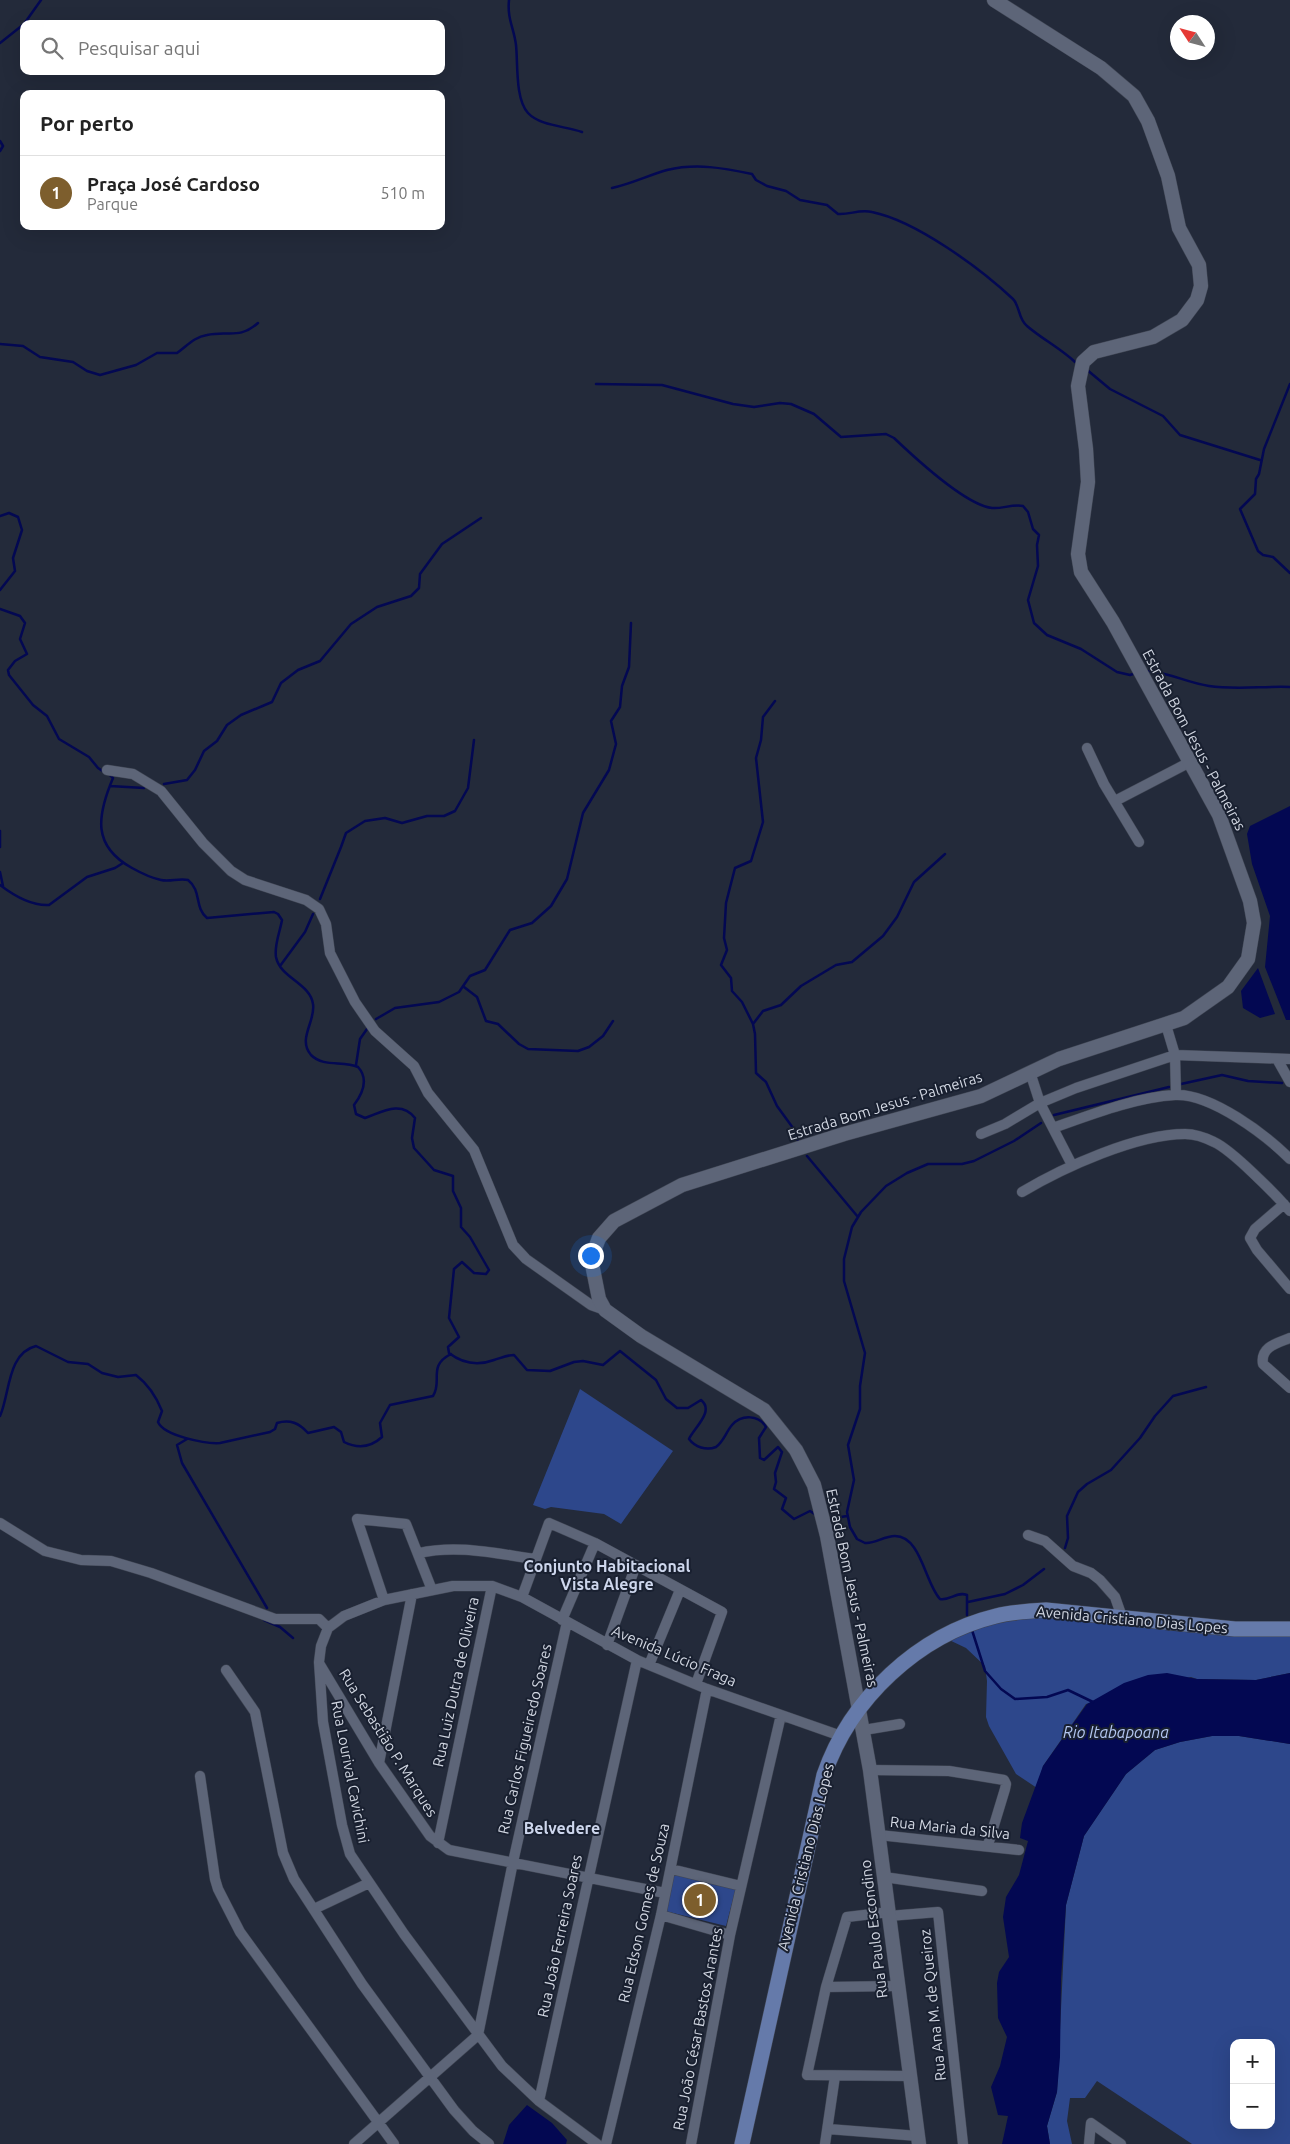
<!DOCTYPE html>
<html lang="pt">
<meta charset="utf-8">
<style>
body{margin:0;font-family:Ubuntu,sans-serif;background:#f2f2f2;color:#222}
.controls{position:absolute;right:15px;bottom:15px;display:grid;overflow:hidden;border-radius:10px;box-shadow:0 5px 20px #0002}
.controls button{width:45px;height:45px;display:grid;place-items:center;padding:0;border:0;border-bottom:1px solid #e0e0e0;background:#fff;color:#222;font:25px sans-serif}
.compass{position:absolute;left:1170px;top:15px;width:45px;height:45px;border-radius:50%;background:#fff;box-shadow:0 5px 20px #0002;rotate:306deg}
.you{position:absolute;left:590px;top:1255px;width:18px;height:18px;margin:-12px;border:4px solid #fff;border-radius:50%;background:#1a73e8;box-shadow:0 0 0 8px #1a73e833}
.badge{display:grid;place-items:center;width:32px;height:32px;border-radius:50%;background:#7d5e2d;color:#fff;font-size:16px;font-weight:700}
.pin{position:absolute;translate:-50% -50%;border:2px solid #fff;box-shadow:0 1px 5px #0006}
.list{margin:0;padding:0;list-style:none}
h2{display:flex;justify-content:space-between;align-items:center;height:65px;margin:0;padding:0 20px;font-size:21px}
h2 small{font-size:16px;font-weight:400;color:#767676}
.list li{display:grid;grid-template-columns:32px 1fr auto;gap:15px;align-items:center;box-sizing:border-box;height:75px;padding:0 20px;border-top:1px solid #e0e0e0}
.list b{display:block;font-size:19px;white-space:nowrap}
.list p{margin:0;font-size:16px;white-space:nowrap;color:#767676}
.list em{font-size:16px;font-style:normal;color:#767676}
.icon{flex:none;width:28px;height:28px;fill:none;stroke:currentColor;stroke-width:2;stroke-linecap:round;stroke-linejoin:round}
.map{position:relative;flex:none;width:1290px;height:2144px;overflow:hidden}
.search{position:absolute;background:#fff;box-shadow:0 5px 20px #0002;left:20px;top:20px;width:425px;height:55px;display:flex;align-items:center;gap:12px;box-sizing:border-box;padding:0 18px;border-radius:10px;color:#767676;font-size:19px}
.panel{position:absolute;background:#fff;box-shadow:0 5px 20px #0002;left:20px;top:90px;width:425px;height:140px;border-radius:10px}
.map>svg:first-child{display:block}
.green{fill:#2d478b;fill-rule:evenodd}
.water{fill:#030852}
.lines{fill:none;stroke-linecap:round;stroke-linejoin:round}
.stream{stroke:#030852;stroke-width:2.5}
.street-casing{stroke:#3f4553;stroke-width:11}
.secondary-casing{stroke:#3f4553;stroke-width:15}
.primary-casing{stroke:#3f4553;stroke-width:16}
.street{stroke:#5d6578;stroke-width:10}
.secondary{stroke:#5d6578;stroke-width:14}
.primary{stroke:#657aaa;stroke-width:15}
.labels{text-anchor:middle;stroke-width:4;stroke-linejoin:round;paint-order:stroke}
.street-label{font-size:15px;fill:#d2d7e2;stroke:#192030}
.neighbourhood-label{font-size:16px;font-weight:bold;fill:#ced7ed;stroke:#192030}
.water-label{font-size:16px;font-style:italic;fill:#b3c6f0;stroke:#192030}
</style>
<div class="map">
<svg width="1290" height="2144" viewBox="0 0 1290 2144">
<rect width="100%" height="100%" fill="#232a3a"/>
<path class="green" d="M580 1389 673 1451 621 1524 604 1514 551 1507 545 1509 533 1505Z
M1031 1614C1117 1623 1203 1640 1290 1634V1673L1256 1680 1197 1679 1191 1677 1086 1704 1043 1766 1037 1788 1016 1774 989 1726 986 1717 987 1681 985 1666 966 1648 945 1638 958 1631Z
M1212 1736H1239L1290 1744V2144H1192L1097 2081 1085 2098H1070L1067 2121 1072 2144H1050L1047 2126 1057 2092 1066 1905 1084 1836 1126 1774 1155 1750 1180 1742ZM1234 2043H1271V2125H1234Z
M674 1873 736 1888 726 1926 665 1911Z"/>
<path class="water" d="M1290 806V1020H1286L1265 967 1270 916 1252 864 1247 834 1250 826Z
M1258 968 1275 1014 1260 1018 1243 1008 1241 991Z
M1167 1673 1197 1679 1256 1680 1290 1673V1744L1239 1736H1212L1180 1742 1155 1750 1126 1774 1084 1836 1066 1905 1061 1978 1060 2057 1057 2092 1047 2126 1050 2144H1002L1008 2116 998 2115 991 2087 1000 2066 1007 2037 998 2018 997 1983 999 1972 1009 1957 1003 1917 1006 1897 1019 1875 1028 1841 1020 1838 1022 1823 1043 1766 1087 1704 1124 1683 1148 1675Z
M527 2105 552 2123 567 2140 566 2144H503L509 2125Z"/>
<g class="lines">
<path class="stream" d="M509 0C507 19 514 28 516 45 518 63 515 99 528 113 540 126 565 126 582 132
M24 24 41 0
M0 43 24 24
M0 141 3 146 0 151
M612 188C631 184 649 175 667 170 697 163 723 168 752 174L756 180 767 186 786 191 800 200 827 205 838 214C850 215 859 209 872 212 916 221 980 268 1013 299 1020 306 1018 319 1027 326 1042 339 1060 348 1075 362
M0 344 23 346 40 357 73 362 87 371 100 375 136 365 157 353H177C187 346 194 337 207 335 228 330 239 340 258 323
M1086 369 1110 389 1163 416 1180 435 1260 460
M596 384 662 385 733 404 754 407 780 403 791 404 814 414 841 437 886 434 894 438C914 457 966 505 992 508 1002 509 1012 504 1023 506L1028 512 1033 529 1039 535 1037 545 1038 566 1028 600 1034 623 1047 635 1081 649 1117 672 1130 675 1136 673
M1290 384 1264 449 1259 474 1256 479 1255 494 1240 509 1258 551 1263 555 1273 557 1290 573
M0 516 9 513 18 517 22 530 13 558 15 571 0 590
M0 609 20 616 25 623 20 639 27 654 15 661 8 670 9 675 33 705 47 716 59 739 89 757 98 768 104 772
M1149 671C1170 673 1188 683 1209 686 1235 690 1263 686 1290 687
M775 701 763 717 761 740 756 758 763 822 751 861 735 868 726 903 724 938 727 950 721 965 731 978 732 991 742 1002 753 1024 755 1034 756 1073 766 1082 777 1106 793 1128 798 1141
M109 774 113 778C97 816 92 846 132 868 141 873 151 878 161 880 170 882 179 878 188 880 202 891 194 907 207 918L274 912 278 914 282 920C280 932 274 945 276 957 280 978 310 983 313 1004 316 1021 297 1039 311 1055 324 1068 343 1060 358 1067 369 1079 363 1093 354 1105L356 1114 365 1118C382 1112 401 1100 415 1118L412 1138 414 1148 434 1170 453 1176V1191L461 1208V1227L470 1237 489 1270 486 1274 474 1273 462 1262 454 1269 449 1318 459 1337 448 1347 449 1353C462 1363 478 1366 494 1360 501 1358 507 1355 514 1355L527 1370 550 1371 574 1362 583 1361 603 1365 620 1351 656 1380 666 1399 677 1408H688L701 1400C715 1411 694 1428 689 1439 695 1447 706 1451 716 1447 724 1441 726 1432 732 1425 742 1414 759 1415 766 1427L759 1438 760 1458 764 1460 778 1447 782 1452 775 1473 776 1482 774 1489 786 1498 782 1509 794 1519 810 1511 816 1515
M164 784 187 780 195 770 204 751 217 741 227 725 241 715 272 702 281 683 298 670 320 661 351 624 377 607 411 596 419 588 420 574 442 544 481 518
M110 786 144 788
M0 831V847
M0 872 3 886
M0 885C13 895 32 906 49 905L87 877 115 868 123 863
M320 899 341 847 346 833 365 821 385 818 402 823 427 816H444L455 811 468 788 474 740
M280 966 305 932 313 914
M464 987 477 997 486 1021 498 1024 519 1044 528 1049 578 1051 589 1047 603 1036 613 1021
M376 1019 395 1008 439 1002 459 992 470 976 485 970 510 930 532 923 551 906 567 879 583 813 609 770 616 744 611 721 620 707 622 686 629 667 631 623
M753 1024 763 1011 781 1005 801 986 836 965 852 962 883 936 897 917 914 882 945 854
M356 1065 360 1039 367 1029
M1181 1084 1222 1075 1248 1081 1282 1083
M1054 1115 1169 1087
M807 1156 858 1217
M0 1416C10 1394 7 1353 36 1346L68 1362 88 1364 102 1373 118 1377 136 1375C149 1385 156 1396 162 1411L158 1422C164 1436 206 1444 220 1443L270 1432 275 1429 277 1423C290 1419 299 1423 308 1433L334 1427 341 1432 344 1442C358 1449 370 1448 382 1437L380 1423 390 1405 433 1396C443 1381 427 1366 451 1354
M187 1439 177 1445 182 1463 267 1608
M829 1519 847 1516
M1065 1548 1068 1538 1067 1516 1078 1492 1087 1484 1111 1470 1140 1438 1155 1416 1173 1396 1206 1387
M968 1602 1005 1594 1023 1585 1044 1569
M967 1615V1595C957 1591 950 1601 940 1599 925 1583 921 1536 895 1536 884 1536 875 1544 865 1543L857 1539 850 1527 847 1512 854 1480 848 1445 860 1409V1386L865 1353 844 1281V1259L852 1227 861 1212 886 1186 907 1173 928 1164H962L974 1161 1014 1141 1041 1123
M264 1620 280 1627 293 1638
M972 1630 985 1671 1001 1689 1015 1699 1047 1697 1068 1690 1093 1702"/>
<g class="street-casing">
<path id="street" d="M1087 748 1104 784 1139 842
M107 770 133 774 161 791 203 843 231 871 245 880 306 900 319 909 326 924 330 953 355 1002 375 1031 414 1066 428 1093 474 1150 513 1245 526 1259 591 1305 605 1310
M1115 801 1190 762
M1166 1025 1175 1055 1176 1095
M1277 1059 1290 1082
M1030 1072 1040 1103 1072 1165
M1053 1128C1090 1115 1136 1097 1175 1095 1211 1093 1266 1135 1290 1159
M981 1134 1005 1124 1040 1103 1076 1088 1175 1055 1290 1059
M1022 1192C1064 1167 1137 1134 1185 1134 1194 1134 1206 1138 1214 1142 1232 1150 1276 1195 1290 1211
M1284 1204 1255 1229 1250 1238 1257 1250 1290 1289
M1290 1338C1277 1343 1260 1347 1263 1364L1290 1388
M0 1523 45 1551 81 1560 111 1561 151 1573 275 1619H319L328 1628
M1028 1535 1045 1541 1073 1566 1091 1573 1100 1580 1115 1597 1122 1617
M419 1553C458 1544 497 1554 536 1559
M522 1597 549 1523 595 1543 722 1612 696 1684
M384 1600 357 1519 406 1524 432 1590
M562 1620 595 1543
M607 1645 636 1565
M319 1663 379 1763 430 1836 449 1850 665 1893
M649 1665 680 1590
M226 1670 255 1712 283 1853 294 1879 362 1984 454 2110 473 2131 489 2144
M864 1730 900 1724
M379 1763 412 1594
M870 1770 949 1771 1004 1780 1006 1784 1005 1789 988 1845
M200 1776 215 1879 218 1889 240 1932 394 2144
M879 1835 1019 1850
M438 1843 492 1586
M671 1869 741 1886
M884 1877 982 1891
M314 1909 369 1883
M889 1912 847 1917 826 1987 807 2075 909 2076
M661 1915 730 1935
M889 1916 938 1912 963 2144
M826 1987 897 1986
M478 2035 513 1862 567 1622
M539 2101 637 1660
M828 2129 918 2136
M354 2144 478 2035
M597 2144 539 2101 502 2066 404 1934 350 1854 342 1825 323 1722 319 1662 321 1646 328 1628 344 1616 384 1600 453 1586H492L522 1597 637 1660 707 1689 841 1736
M606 2144 661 1915 707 1689
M691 2144 730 1935 781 1715
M825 2144 835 2076
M1089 2144 1091 2123 1121 2144"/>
</g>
<g class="secondary-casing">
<path id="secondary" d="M919 2144 870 1770 827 1536 814 1485 796 1450 764 1410 641 1336 605 1310 599 1299 591 1259 599 1238 614 1221 682 1185 844 1134 981 1096 1059 1059 1184 1018 1228 987 1248 959 1254 923 1250 901 1219 815 1113 622 1081 572 1078 554 1088 482 1086 449 1078 386 1083 362 1094 352 1153 337 1182 320 1197 300 1201 286 1199 265 1179 228 1168 176 1148 121 1134 96 1101 68 994 0"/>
</g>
<g class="primary-casing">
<path id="primary" d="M742 2144 824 1775C850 1699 918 1635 996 1616 1012 1612 1029 1611 1046 1610L1235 1629H1290"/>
</g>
<use href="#street" class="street"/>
<use href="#secondary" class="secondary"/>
<use href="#primary" class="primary"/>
</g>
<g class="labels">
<g class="street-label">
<text transform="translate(1194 740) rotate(62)" y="5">Estrada Bom Jesus - Palmeiras</text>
<text transform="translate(885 1106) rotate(-17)" y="5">Estrada Bom Jesus - Palmeiras</text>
<text transform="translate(852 1588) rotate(78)" y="5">Estrada Bom Jesus - Palmeiras</text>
<text transform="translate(1132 1620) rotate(5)" y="5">Avenida Cristiano Dias Lopes</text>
<text transform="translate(674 1656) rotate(23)" y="5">Avenida Lúcio Fraga</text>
<text transform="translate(456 1682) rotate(-78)" y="5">Rua Luiz Dutra de Oliveira</text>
<text transform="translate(525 1739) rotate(-77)" y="5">Rua Carlos Figueiredo Soares</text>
<text transform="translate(388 1743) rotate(58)" y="5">Rua Sebastião P. Marques</text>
<text transform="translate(350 1772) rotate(79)" y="5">Rua Lourival Cavichini</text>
<text transform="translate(950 1828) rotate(6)" y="5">Rua Maria da Silva</text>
<text transform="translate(806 1857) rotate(-76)" y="5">Avenida Cristiano Dias Lopes</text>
<text transform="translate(644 1913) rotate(-77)" y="5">Rua Edson Gomes de Souza</text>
<text transform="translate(874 1929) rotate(-97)" y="5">Rua Paulo Escondino</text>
<text transform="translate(560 1936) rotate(-78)" y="5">Rua João Ferreira Soares</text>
<text transform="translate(933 2005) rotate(-96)" y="5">Rua Ana M. de Queiroz</text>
<text transform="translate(698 2029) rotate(-79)" y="5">Rua João César Bastos Arantes</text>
</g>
<g class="neighbourhood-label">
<text x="607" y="1572">Conjunto Habitacional<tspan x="607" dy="18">Vista Alegre</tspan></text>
<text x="562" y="1834">Belvedere</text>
</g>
<g class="water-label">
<text x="1116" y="1738">Rio Itabapoana</text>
</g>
</g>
</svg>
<div class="controls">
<button>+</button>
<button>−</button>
</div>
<svg class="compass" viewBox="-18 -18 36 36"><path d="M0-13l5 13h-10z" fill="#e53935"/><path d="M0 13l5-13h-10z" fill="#767676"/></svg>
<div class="you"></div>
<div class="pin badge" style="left:700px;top:1900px">1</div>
<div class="search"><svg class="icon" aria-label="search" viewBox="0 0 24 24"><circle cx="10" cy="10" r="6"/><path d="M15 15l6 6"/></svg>Pesquisar aqui</div>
<section class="panel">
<h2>Por perto<small></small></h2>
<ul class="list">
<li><span class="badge">1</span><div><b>Praça José Cardoso</b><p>Parque</p></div><em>510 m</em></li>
</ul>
</section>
</div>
